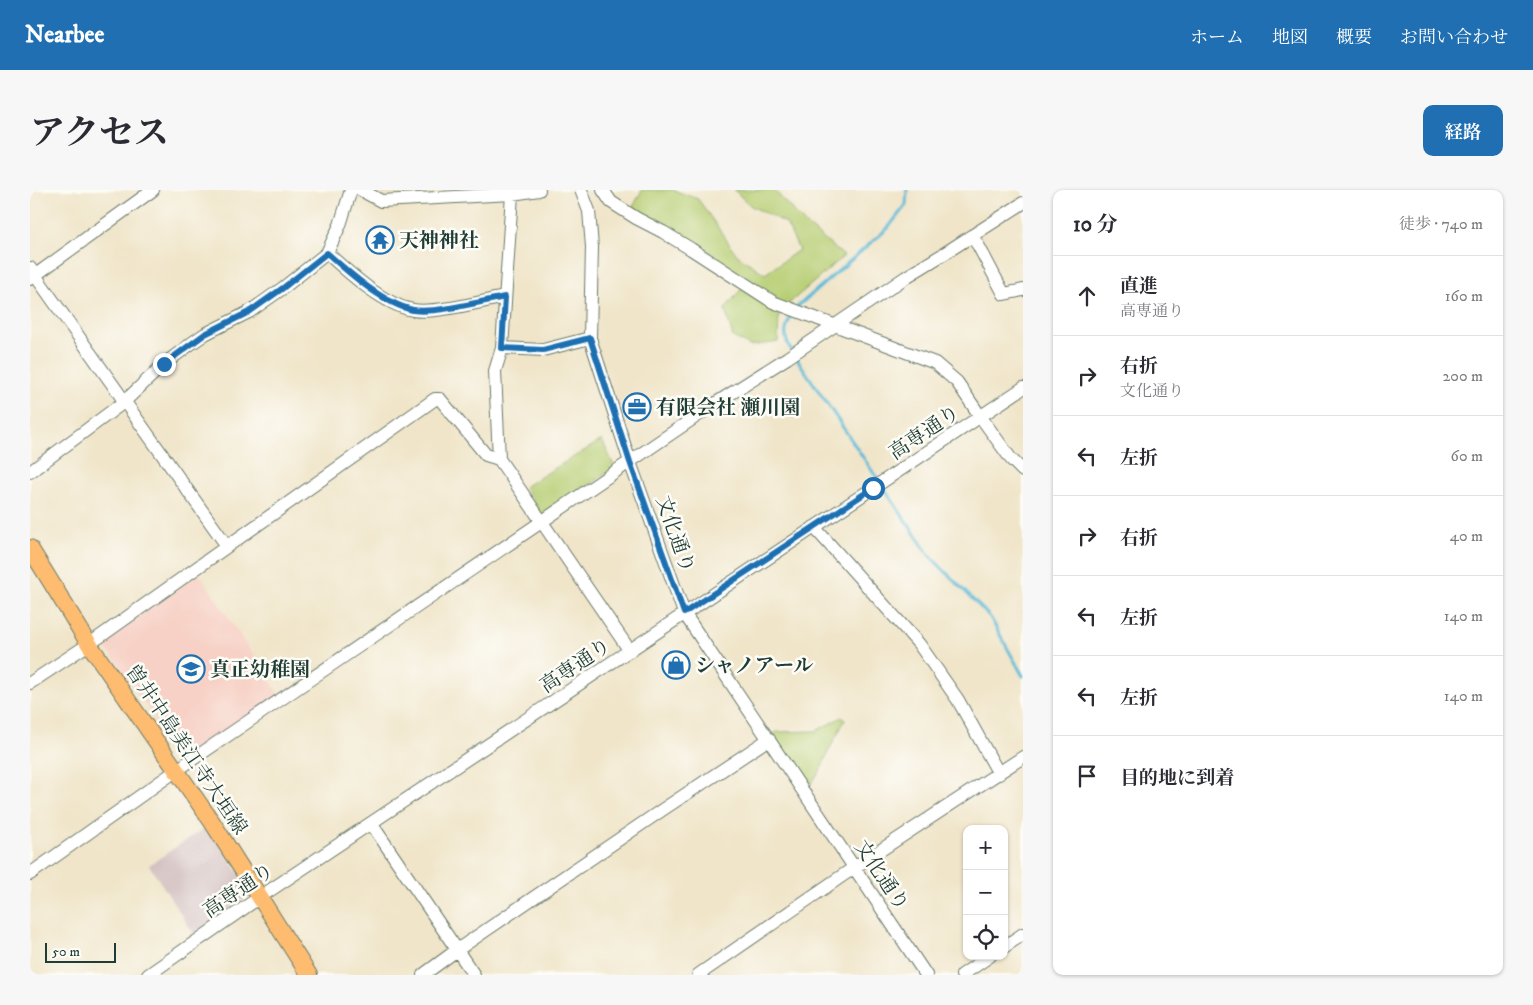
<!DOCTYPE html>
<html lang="ja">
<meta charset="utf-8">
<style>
body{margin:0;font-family:"IM FELL DW Pica","Noto Serif JP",serif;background:#f7f7f7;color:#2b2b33}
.controls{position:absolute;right:15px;bottom:15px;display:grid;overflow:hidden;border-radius:10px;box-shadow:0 1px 4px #0004}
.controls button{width:45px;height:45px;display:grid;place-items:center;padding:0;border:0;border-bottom:1px solid #e1e1e2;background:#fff;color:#2b2b33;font:25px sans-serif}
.scale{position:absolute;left:15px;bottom:12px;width:71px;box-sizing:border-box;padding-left:5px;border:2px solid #1f3d34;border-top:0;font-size:14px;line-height:18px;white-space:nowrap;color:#1f3d34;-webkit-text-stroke:4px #fdfcf7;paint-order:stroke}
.stop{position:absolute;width:15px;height:15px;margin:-11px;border:4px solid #1f6fb2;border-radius:50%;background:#fff}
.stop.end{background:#1f6fb2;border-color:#fff;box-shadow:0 1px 5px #0008}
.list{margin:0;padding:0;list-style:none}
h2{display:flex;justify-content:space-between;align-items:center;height:65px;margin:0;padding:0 20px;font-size:21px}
h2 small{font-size:16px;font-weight:400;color:#7c7c81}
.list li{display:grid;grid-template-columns:32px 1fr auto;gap:15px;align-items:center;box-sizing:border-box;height:80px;padding:0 20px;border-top:1px solid #e1e1e2}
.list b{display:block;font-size:19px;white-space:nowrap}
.list p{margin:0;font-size:16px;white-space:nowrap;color:#7c7c81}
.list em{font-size:16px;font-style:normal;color:#7c7c81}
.icon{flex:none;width:28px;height:28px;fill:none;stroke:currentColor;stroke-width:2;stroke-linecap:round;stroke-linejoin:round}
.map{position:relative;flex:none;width:993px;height:785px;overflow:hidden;border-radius:10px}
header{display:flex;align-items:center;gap:30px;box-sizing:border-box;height:70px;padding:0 25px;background:#1f6fb2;color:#fff}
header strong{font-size:24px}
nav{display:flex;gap:28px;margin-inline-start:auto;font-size:18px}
.intro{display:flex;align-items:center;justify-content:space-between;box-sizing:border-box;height:120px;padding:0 30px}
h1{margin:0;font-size:35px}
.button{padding:12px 22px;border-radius:10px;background:#1f6fb2;color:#fff;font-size:18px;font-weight:700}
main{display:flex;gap:30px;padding:0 30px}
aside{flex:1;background:#fff;border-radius:10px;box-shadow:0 1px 4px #0004}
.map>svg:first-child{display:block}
.built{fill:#f7d1c6}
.industrial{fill:#d2bfbf}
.green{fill:#b7ce73;stroke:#6b8654}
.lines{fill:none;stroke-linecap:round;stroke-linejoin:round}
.stream{stroke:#5abad8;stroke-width:3}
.minor-casing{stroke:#687868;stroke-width:14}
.major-casing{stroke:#687868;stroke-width:18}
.minor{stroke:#fff;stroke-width:12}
.major{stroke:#fdbc70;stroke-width:16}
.route{stroke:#1f6fb2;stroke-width:6}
.labels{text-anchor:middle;stroke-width:5;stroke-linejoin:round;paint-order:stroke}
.poi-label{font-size:20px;font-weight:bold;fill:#1f3d34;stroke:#fdfcf7;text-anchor:start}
.street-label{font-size:20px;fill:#1f3d34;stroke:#fdfcf7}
</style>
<header>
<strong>Nearbee</strong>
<nav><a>ホーム</a><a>地図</a><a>概要</a><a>お問い合わせ</a></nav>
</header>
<div class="intro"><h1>アクセス</h1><a class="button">経路</a></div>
<main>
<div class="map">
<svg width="993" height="785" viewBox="0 0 993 785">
<rect width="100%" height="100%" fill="#fdfcf7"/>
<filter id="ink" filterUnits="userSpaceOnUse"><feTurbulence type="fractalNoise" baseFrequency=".02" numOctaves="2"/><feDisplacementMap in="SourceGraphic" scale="10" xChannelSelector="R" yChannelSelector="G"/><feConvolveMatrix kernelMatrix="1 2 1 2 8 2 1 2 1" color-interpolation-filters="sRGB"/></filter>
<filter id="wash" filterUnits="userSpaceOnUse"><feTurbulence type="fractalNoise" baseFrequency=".0096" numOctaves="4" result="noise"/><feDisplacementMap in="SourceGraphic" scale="20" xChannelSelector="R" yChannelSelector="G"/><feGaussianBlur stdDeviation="1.12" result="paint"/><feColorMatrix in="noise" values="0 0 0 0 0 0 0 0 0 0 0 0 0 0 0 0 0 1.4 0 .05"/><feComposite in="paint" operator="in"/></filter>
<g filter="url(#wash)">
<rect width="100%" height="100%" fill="#f0e5c9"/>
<path class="built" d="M169 383 250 506 156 568 108 505 73 453Z"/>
<path class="industrial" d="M178 636 219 699 218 706 164 744 119 675Z"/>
<path class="green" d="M612 0H643L668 9 707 65 735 84 769 60 756 33 721 16 704 0H744L775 34 814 66 749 122 748 152 720 156 703 147 695 119 717 92 602 19Z
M572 250 585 278 513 326 494 297Z
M812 527 815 530 798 562 790 581 778 598 742 544 748 542 786 541Z"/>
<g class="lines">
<path class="stream" d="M767 117 858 38 876 15 877 0
M762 161C752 147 755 136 763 123
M765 166 849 291
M853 297 899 365 960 427 993 486"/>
</g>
</g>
<g filter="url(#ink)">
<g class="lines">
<g class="minor-casing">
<path id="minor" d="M331 0 351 11 482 4 509 0
M551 0 559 21 562 57 560 148 600 272 654 423 896 785
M573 0 581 12 606 28 633 42 661 59 743 112 905 173 927 192 950 226 981 269 993 281
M482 4 472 158 465 181 469 269 600 461
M941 46 948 55 974 104 993 100
M297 63C319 83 354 115 383 120 404 124 453 111 475 107
M0 78 197 356
M0 89 123 0
M472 158 513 160 560 148
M0 282 94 212 134 174 162 153 175 144 219 122 253 98 297 63 310 35 321 0
M784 337 889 454 928 510 969 584
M0 493 68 448 405 209H410L456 265 469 269
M341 633 444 785
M0 684 147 580 683 215 757 168 876 87 912 65 993 13
M974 757 993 744
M118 785 230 707 993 198
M393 785 427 760 632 620 739 549
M668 785 825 677 993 567
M932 785 960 766"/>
</g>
<g class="major-casing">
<path id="major" d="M0 358 59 454 182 632 279 785"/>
</g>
<use href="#minor" class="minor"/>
<use href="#major" class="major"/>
</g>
</g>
<g class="lines" filter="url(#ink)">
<path class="route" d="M134 174 175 144 219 122 253 98 297 63C319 83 354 114 383 120 404 124 453 111 475 107L472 158 513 160 560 148 600 272 654 423 843 298"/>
</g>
<defs>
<g id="temple-ring" transform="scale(1.4375)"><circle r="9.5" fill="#fdfcf7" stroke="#1f6fb2" stroke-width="1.5"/><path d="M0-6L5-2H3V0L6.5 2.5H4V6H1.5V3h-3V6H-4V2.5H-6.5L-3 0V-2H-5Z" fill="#1f6fb2"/></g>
<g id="office-ring" transform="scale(1.4375)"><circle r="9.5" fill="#fdfcf7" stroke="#1f6fb2" stroke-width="1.5"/><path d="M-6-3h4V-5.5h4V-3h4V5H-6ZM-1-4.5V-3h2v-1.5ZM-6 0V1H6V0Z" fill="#1f6fb2"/></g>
<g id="shop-ring" transform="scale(1.4375)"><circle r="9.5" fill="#fdfcf7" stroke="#1f6fb2" stroke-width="1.5"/><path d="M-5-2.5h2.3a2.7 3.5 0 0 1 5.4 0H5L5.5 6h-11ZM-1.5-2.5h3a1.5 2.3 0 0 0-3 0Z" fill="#1f6fb2"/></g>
<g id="school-ring" transform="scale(1.4375)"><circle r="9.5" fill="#fdfcf7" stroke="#1f6fb2" stroke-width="1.5"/><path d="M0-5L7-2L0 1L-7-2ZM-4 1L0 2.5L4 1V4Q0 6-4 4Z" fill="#1f6fb2"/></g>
</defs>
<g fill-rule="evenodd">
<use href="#temple-ring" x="350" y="50"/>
<use href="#office-ring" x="607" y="217"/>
<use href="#shop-ring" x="646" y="475"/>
<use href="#school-ring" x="161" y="479"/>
</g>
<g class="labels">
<g class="poi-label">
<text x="369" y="57">天神神社</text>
<text x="626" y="224">有限会社 瀬川園</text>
<text x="665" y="482">シャノアール</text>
<text x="180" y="486">真正幼稚園</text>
</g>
<g class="street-label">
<text transform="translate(894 242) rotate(-34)" y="7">高専通り</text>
<text transform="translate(646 344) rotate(71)" y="7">文化通り</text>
<text transform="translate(545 475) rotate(-34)" y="7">高専通り</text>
<text transform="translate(157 559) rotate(56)" y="7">曽井中島美江寺大垣線</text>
<text transform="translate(852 685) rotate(56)" y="7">文化通り</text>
<text transform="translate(208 700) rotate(-34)" y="7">高専通り</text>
</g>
</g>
</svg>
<div class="controls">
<button>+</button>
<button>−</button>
<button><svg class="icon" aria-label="locate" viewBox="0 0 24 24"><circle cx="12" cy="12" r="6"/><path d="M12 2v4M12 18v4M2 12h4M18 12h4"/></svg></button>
</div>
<div class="scale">50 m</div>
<div class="stop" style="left:843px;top:298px"></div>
<div class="stop end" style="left:134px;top:174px"></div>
</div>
<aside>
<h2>10 分<small>徒歩 · 740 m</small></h2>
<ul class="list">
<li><svg class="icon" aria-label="ahead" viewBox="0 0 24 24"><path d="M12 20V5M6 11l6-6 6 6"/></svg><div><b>直進</b><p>高専通り</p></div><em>160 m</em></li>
<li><svg class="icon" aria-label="right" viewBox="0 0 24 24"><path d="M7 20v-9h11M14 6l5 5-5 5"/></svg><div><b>右折</b><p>文化通り</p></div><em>200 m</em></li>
<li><svg class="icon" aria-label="left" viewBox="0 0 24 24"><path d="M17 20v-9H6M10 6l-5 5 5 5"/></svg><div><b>左折</b></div><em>60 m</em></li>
<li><svg class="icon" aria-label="right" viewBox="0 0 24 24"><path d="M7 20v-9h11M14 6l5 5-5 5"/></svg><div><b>右折</b></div><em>40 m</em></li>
<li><svg class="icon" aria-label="left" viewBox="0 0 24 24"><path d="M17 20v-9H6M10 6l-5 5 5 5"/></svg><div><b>左折</b></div><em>140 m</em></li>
<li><svg class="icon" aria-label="left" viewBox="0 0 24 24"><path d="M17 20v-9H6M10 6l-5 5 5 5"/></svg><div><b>左折</b></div><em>140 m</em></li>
<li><svg class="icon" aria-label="arrive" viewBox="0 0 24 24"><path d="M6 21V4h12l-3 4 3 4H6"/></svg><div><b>目的地に到着</b></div></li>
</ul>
</aside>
</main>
